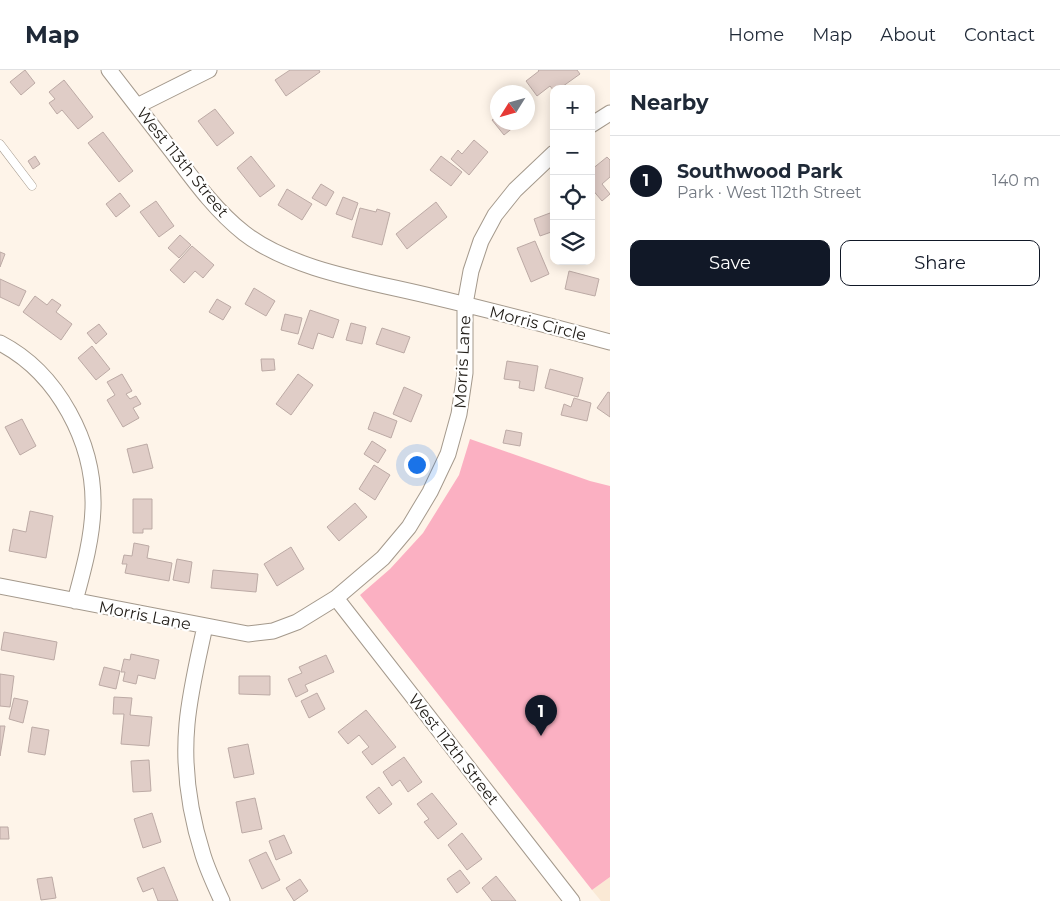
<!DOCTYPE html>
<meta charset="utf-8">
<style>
body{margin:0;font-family:Montserrat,sans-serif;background:#f2f2f3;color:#1f2937}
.controls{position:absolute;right:15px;top:15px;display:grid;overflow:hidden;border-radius:10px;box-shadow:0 2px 12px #0003}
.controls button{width:45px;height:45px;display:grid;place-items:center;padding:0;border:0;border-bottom:1px solid #e0e1e3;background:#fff;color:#1f2937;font:25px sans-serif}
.compass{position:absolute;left:490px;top:15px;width:45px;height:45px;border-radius:50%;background:#fff;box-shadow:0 2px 12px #0003;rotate:233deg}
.you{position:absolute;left:416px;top:394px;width:18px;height:18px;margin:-12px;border:4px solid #fff;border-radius:50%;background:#1a73e8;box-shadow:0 0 0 8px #1a73e833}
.badge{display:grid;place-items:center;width:32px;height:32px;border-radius:50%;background:#111827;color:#fff;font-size:16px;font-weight:700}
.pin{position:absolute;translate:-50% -41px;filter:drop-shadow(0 1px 2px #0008)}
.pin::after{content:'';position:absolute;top:26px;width:18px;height:15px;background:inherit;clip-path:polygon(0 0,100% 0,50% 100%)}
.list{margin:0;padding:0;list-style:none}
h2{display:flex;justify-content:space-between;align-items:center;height:65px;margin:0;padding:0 20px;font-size:21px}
h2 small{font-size:16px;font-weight:400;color:#747a83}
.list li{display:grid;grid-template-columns:32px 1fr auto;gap:15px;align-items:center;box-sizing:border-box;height:90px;padding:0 20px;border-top:1px solid #e0e1e3}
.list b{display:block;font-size:19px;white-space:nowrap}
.list p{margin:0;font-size:16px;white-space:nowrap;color:#747a83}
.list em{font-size:16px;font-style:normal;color:#747a83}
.actions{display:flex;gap:10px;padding:15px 20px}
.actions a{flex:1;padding:11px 0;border:1px solid #111827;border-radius:10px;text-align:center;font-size:18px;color:#111827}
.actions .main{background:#111827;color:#fff}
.icon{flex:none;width:28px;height:28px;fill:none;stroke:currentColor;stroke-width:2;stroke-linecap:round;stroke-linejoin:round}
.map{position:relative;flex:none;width:610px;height:831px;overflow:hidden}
header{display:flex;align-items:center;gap:30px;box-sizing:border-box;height:70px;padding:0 25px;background:#fff;border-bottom:1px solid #e0e1e3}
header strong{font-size:24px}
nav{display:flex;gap:28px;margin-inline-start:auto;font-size:18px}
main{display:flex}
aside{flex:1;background:#fff}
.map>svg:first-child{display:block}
.built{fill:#fae9d5}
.green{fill:#fbb0c2}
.building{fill:#e0cdc7;stroke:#bcaaa5}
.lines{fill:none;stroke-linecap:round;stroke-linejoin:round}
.service-casing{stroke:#a4998c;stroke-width:9}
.minor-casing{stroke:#a4998c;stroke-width:17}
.service{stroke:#fff;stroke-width:8}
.minor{stroke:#fff;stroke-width:15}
.labels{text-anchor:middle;stroke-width:4.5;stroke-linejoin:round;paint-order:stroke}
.street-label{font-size:16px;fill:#24201b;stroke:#fff}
</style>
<header>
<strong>Map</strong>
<nav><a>Home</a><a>Map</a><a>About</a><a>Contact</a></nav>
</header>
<main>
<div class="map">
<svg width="610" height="831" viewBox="0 0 610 831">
<rect width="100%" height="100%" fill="#fef4e9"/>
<path class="built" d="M610 807V831H601L592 820Z"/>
<path class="green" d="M470 369 590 411 610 416V807L592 820 360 525 390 499 423 463 459 405Z"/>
<path class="building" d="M25 0 35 13 21 25 10 12Z
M290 0H319L320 2 286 26 275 10Z
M538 0H577L580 4 559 19H554V21L550 16 537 26 526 11 539 1Z
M64 10 93 47 78 59 62 40 57 44 49 33 55 29 49 22Z
M215 39 234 63 217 76 198 51Z
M498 45V52H520L504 65 492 50Z
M103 62 133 101 119 112 88 73Z
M474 70 488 82 469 105 451 89 458 80 462 84Z
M35 86 40 94 33 99 28 91Z
M251 86 275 116 260 127 237 98Z
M441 86 462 102 451 116 430 100Z
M607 87 610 90V107L602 114 610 124 602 131 591 118V100Z
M321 114 334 122 326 136 312 128Z
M287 119 312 134 302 150 278 135Z
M120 123 130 136 116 147 106 134Z
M343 127 358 133 352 150 336 144Z
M156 131 174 156 159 167 140 142Z
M436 132 447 147 407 179 396 164Z
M360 138 376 142 377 139 390 143 382 175 352 167Z
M550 143 554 152V161L540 166 534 149Z
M180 165 191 175 179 188 168 178Z
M535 171 549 204 531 212 517 178Z
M192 176 214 195 203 208 195 201 184 213 170 200Z
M0 182 5 184 0 197Z
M569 201 599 209 595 226 565 219Z
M0 209 26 221 19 236 0 227Z
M254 218 275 231 266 246 245 234Z
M35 226 47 235 52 229 61 235 56 242 72 254 61 270 23 242Z
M217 229 231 237 223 250 209 242Z
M310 240 339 250 333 268 318 263 313 279 298 274Z
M285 244 302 248 298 264 281 260Z
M351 253 366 257 362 274 346 270Z
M99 254 107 264 96 274 87 263Z
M382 258 410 267 404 283 376 274Z
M92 276 110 299 96 310 78 288Z
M261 289H274L275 300 262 301Z
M507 291 538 296 534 321 519 318 520 311 504 309Z
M550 299 583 308 578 327 545 318Z
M122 304 132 321 126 324 130 329 136 326 141 334 133 338 139 348 123 357 107 330 115 325 107 312Z
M298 304 313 315 291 345 276 334Z
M404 317 422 325 411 352 393 344Z
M608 322 610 323V347L597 338Z
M574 328 591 333 587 351 561 345 564 334 571 337Z
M374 342 397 351 391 368 368 359Z
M22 349 36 376 20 385 5 357Z
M506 360 522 363 520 376 503 373Z
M372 371 386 380 378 393 364 384Z
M147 374 153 398 133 403 127 379Z
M374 395 390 405 375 430 359 419Z
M133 429H152V459H143V463H133Z
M355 433 367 447 339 471 327 457Z
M30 441 53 446 46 488 9 481 13 459 26 462Z
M134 473 149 476 147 488 172 493 169 511 125 503 127 494H122L124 485 132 486Z
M291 477 304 499 277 516 264 494Z
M177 489 192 492 189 513 173 510Z
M213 500 258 504 256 522 211 518Z
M4 562 57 572 54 590 1 580Z
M131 584 159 590 155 609 138 605 136 614 123 611 125 602H121L124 589 130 590Z
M326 585 334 602 305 615 308 621 296 627 288 609 302 603 299 597Z
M104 597 120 601 116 619 99 615Z
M0 604 14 606 10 637 0 636Z
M239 606H270V625L239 624Z
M317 623 325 639 309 648 301 631Z
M114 627 132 628 130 645 152 647 149 676 121 674 124 644H113Z
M14 628 28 631 23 653 9 649Z
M366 640 396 677 372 695 362 682 369 677 359 665 348 674 338 662Z
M0 656H5L0 686Z
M32 657 49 660 45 685 28 682Z
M248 674 254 704 234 708 228 678Z
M404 687 422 712 408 722 400 710 392 716 383 702Z
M149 690 151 721 133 722 131 691Z
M379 717 392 734 379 744 366 727Z
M432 723 457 754 438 769 424 752 429 749 417 734Z
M255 728 262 759 242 763 236 732Z
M152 743 161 772 143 778 134 749Z
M0 757H8L9 769H0Z
M462 763 482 789 467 800 448 775Z
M284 765 292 783 276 790 269 771Z
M266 782 280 810 262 819 249 790Z
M164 797 178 831H158L153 818 143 822 137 808Z
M460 800 470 813 457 823 447 809Z
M496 806 516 831H492L482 818Z
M52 807 56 828 41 830 37 809Z
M300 809 308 821 294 831 286 818Z"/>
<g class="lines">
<g class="service-casing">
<path id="service" d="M0 74 32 116"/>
</g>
<g class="minor-casing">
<path id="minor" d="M109 0C131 28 152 56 174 84 195 112 216 141 244 163 293 201 374 212 434 227 493 241 551 256 610 272
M137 36 209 0
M591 55 610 43
M0 273C58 303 95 373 93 438 92 470 83 501 75 531
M0 516 248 564 273 561 297 552 336 528 383 488 409 457 430 422 448 384 459 344 465 303V234L471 201 481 171 495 145 515 120 554 83
M336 528 572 831
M205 556C198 589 190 621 187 654 183 697 190 744 203 785 208 801 215 816 222 831"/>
</g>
<use href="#service" class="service"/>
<use href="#minor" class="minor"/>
</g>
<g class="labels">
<g class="street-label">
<text transform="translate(183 92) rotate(51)" y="6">West 113th Street</text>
<text transform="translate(538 253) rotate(14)" y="6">Morris Circle</text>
<text transform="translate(462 292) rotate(-87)" y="6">Morris Lane</text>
<text transform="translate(145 545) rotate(11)" y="6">Morris Lane</text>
<text transform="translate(454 679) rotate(52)" y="6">West 112th Street</text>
</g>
</g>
</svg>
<div class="controls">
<button>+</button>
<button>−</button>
<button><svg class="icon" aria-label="locate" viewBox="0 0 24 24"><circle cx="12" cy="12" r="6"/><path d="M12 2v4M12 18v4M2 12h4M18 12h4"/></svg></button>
<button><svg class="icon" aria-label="layers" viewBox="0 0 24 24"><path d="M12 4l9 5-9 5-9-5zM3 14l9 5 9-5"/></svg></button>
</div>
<svg class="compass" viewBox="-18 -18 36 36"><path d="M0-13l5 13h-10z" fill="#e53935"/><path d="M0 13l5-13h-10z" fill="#747a83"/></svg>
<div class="you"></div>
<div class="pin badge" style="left:541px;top:666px">1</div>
</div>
<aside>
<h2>Nearby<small></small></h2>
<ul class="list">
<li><span class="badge">1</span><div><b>Southwood Park</b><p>Park · West 112th Street</p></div><em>140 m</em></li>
</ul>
<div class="actions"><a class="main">Save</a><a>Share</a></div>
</aside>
</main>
